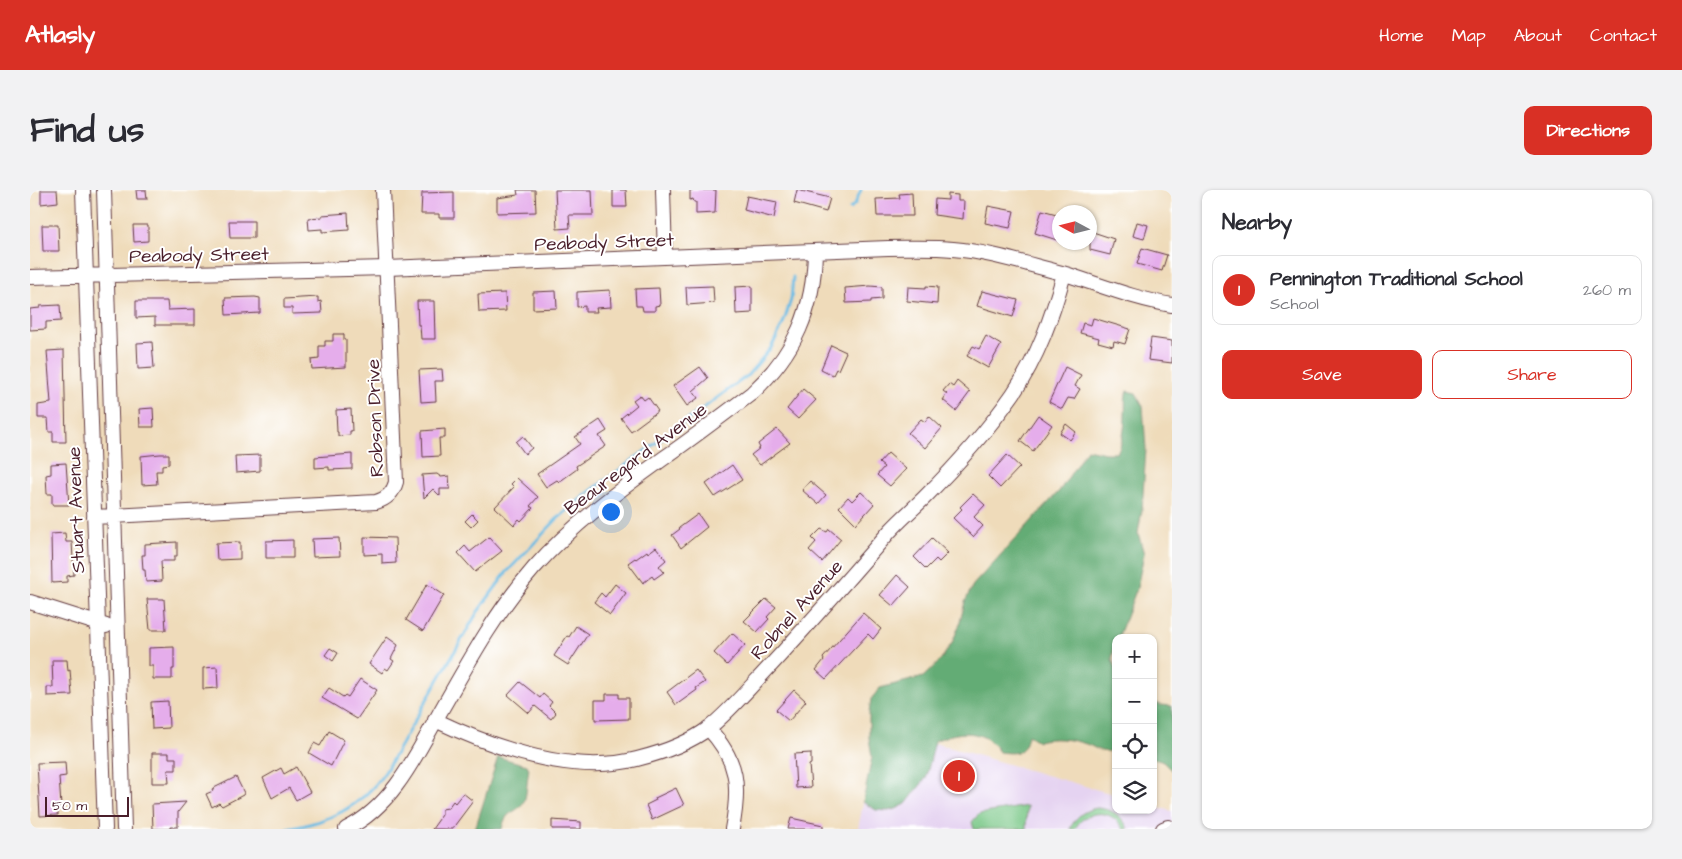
<!DOCTYPE html>
<meta charset="utf-8">
<style>
body{margin:0;font-family:"Architects Daughter",sans-serif;background:#f2f2f3;color:#2b2b33}
.controls{position:absolute;right:15px;bottom:15px;display:grid;overflow:hidden;border-radius:10px;box-shadow:0 1px 4px #0004}
.controls button{width:45px;height:45px;display:grid;place-items:center;padding:0;border:0;border-bottom:1px solid #e1e1e2;background:#fff;color:#2b2b33;font:25px sans-serif}
.compass{position:absolute;left:1022px;top:15px;width:45px;height:45px;border-radius:50%;background:#fff;box-shadow:0 1px 4px #0004;rotate:277deg}
.scale{position:absolute;left:15px;bottom:12px;width:84px;box-sizing:border-box;padding-left:5px;border:2px solid #4a1f2b;border-top:0;font-size:14px;line-height:18px;white-space:nowrap;color:#4a1f2b;-webkit-text-stroke:4px #fff;paint-order:stroke}
.you{position:absolute;left:580px;top:321px;width:18px;height:18px;margin:-12px;border:4px solid #fff;border-radius:50%;background:#1a73e8;box-shadow:0 0 0 8px #1a73e833}
.badge{display:grid;place-items:center;width:32px;height:32px;border-radius:50%;background:#d93025;color:#fff;font-size:16px;font-weight:700}
.pin{position:absolute;translate:-50% -50%;border:2px solid #fff;box-shadow:0 1px 5px #0006}
.list{margin:0;padding:0;list-style:none}
h2{display:flex;justify-content:space-between;align-items:center;height:65px;margin:0;padding:0 20px;font-size:21px}
h2 small{font-size:16px;font-weight:400;color:#7c7c81}
.list li{display:grid;grid-template-columns:32px 1fr auto;gap:15px;align-items:center;box-sizing:border-box;height:70px;margin:0 10px 10px;padding:0 10px;border:1px solid #e1e1e2;border-radius:10px}
.list b{display:block;font-size:19px;white-space:nowrap}
.list p{margin:0;font-size:16px;white-space:nowrap;color:#7c7c81}
.list em{font-size:16px;font-style:normal;color:#7c7c81}
.actions{display:flex;gap:10px;padding:15px 20px}
.actions a{flex:1;padding:11px 0;border:1px solid #d93025;border-radius:10px;text-align:center;font-size:18px;color:#d93025}
.actions .main{background:#d93025;color:#fff}
.icon{flex:none;width:28px;height:28px;fill:none;stroke:currentColor;stroke-width:2;stroke-linecap:round;stroke-linejoin:round}
.map{position:relative;flex:none;width:1142px;height:639px;overflow:hidden;border-radius:10px}
header{display:flex;align-items:center;gap:30px;box-sizing:border-box;height:70px;padding:0 25px;background:#d93025;color:#fff}
header strong{font-size:24px}
nav{display:flex;gap:28px;margin-inline-start:auto;font-size:18px}
.intro{display:flex;align-items:center;justify-content:space-between;box-sizing:border-box;height:120px;padding:0 30px}
h1{margin:0;font-size:35px}
.button{padding:12px 22px;border-radius:10px;background:#d93025;color:#fff;font-size:18px;font-weight:700}
main{display:flex;gap:30px;padding:0 30px}
aside{flex:1;background:#fff;border-radius:10px;box-shadow:0 1px 4px #0004}
.map>svg:first-child{display:block}
.built{fill:#e5d3f1}
.green{fill:#7ac888;stroke:#62745a}
.forest{fill:#63ac74;stroke:#566650}
.lines{fill:none;stroke-linecap:round;stroke-linejoin:round}
.stream{stroke:#66b9e2;stroke-width:3}
.building{fill:#e5adeb}
.minor-casing{stroke:#633b40;stroke-width:16}
.minor{stroke:#fff;stroke-width:14}
.labels{text-anchor:middle;stroke-width:4;stroke-linejoin:round;paint-order:stroke}
.street-label{font-size:19px;fill:#4a1f2b;stroke:#fff}
</style>
<header>
<strong>Atlasly</strong>
<nav><a>Home</a><a>Map</a><a>About</a><a>Contact</a></nav>
</header>
<div class="intro"><h1>Find us</h1><a class="button">Directions</a></div>
<main>
<div class="map">
<svg width="1142" height="639" viewBox="0 0 1142 639">
<rect width="100%" height="100%" fill="#fff"/>
<filter id="ink" filterUnits="userSpaceOnUse"><feTurbulence type="fractalNoise" baseFrequency=".02" numOctaves="2"/><feDisplacementMap in="SourceGraphic" scale="10" xChannelSelector="R" yChannelSelector="G"/><feConvolveMatrix kernelMatrix="1 2 1 2 8 2 1 2 1" color-interpolation-filters="sRGB"/></filter>
<filter id="wash" filterUnits="userSpaceOnUse"><feTurbulence type="fractalNoise" baseFrequency=".0096" numOctaves="4" result="noise"/><feDisplacementMap in="SourceGraphic" scale="20" xChannelSelector="R" yChannelSelector="G"/><feGaussianBlur stdDeviation="1.12" result="paint"/><feColorMatrix in="noise" values="0 0 0 0 0 0 0 0 0 0 0 0 0 0 0 0 0 1.4 0 .05"/><feComposite in="paint" operator="in"/></filter>
<g filter="url(#wash)">
<rect width="100%" height="100%" fill="#efdbba"/>
<path class="built" d="M848 537 1086 605V620H1123V616L1142 621V639H828Z"/>
<path class="green" d="M997 616 996 639H944L942 632 949 624Z
M1067 618C1081 619 1092 625 1098 639H1093C1083 618 1055 619 1045 639H1040C1045 627 1054 620 1067 618Z"/>
<path class="forest" d="M1097 201 1106 203 1113 216 1116 259 1112 320 1108 343 1114 364 1107 398 1088 448H1086L1082 469 1086 481V560C1068 564 1070 559 1056 554 1041 549 1023 547 1008 551L998 545C995 564 986 564 969 562 955 538 928 540 905 551L896 588 876 614 866 619 858 621 846 620 833 612 842 567 839 548V523L841 509 850 498 893 487 910 471 922 453 929 436 935 412 943 395 1030 300 1057 259 1075 263H1087C1093 251 1095 238 1095 224 1096 216 1094 209 1097 201Z
M1123 511 1130 515 1142 516V581L1133 572 1123 568Z
M468 567 497 575 499 579C497 587 497 605 494 611 487 625 476 618 472 639H445Z"/>
<g class="lines">
<path class="stream" d="M820 19 825 14 831 0
M257 639C298 632 331 618 355 582L447 423 476 383 526 330 558 303 717 186 741 158 753 134 761 110 763 87"/>
</g>
<g id="blocks">
<path class="building" d="M11 0H27L28 12 11 14Z
M106 0H116L117 9H107Z
M487 0H505L506 22 467 23V8L488 5Z
M525 0H562L563 25H539L540 38 527 39Z
M583 0H596L597 17H583Z
M660 0H686L685 23 666 24V12H664L663 9 660 10Z
M767 0 800 8 796 22 764 13Z
M424 2V28H409V24H391L392 3Z
M882 3 883 26H847L846 9 870 8 869 4Z
M918 4 928 5V11H934L933 29 904 25 905 9 918 10Z
M717 6 747 12 744 28 714 20Z
M958 16 984 21 980 38 955 33Z
M1012 20 1030 25V51L1005 43Z
M318 23 319 40 292 42V39L279 40 278 28 292 27V25Z
M199 31H224V48H200Z
M1107 32 1118 35 1114 49 1103 46Z
M12 35H28L29 61H13Z
M103 35H118V51L104 52Z
M1060 41 1084 49 1080 65 1060 60Z
M1112 58 1137 65 1132 81 1107 74Z
M683 96 684 113 657 115 656 97Z
M722 96V123L706 124 705 97Z
M840 96 852 97V109L841 110V112L816 113 815 98Z
M896 96 908 97 907 114 877 111 878 97 896 98Z
M629 98 630 115 625 116V121H613L612 116H606L605 99Z
M580 100 581 117 566 118 567 122H555V116L547 117V102Z
M526 101 527 118 503 119V102Z
M952 101 988 110 983 127 947 116Z
M475 103 476 121 449 122 448 104Z
M225 107 230 108V123L196 125 195 108Z
M288 107V112L291 111 292 123 262 124V118H254V109Z
M106 111H137L138 120 165 119V135H125V127L106 128Z
M387 111H404L405 149H391L390 135H388Z
M30 115 31 131 16 132V139L0 140V119L10 118V116Z
M1063 128 1100 139 1095 154 1084 151 1083 156 1068 152 1069 148 1050 143 1053 133 1061 135Z
M303 144H314V150H316V177L282 179 281 170 289 169V156H295V151H303Z
M956 146 971 155 958 178 937 166 943 156 949 159Z
M1121 148 1142 151V173L1118 170Z
M122 152 124 178 108 179 107 153Z
M801 155 816 162 808 180 806 179 803 185 791 179Z
M34 160 36 252H23V242H19L18 228H8V215L21 213 17 161Z
M670 177 678 188 663 201 668 208 657 216 643 196Z
M1035 177 1051 185 1045 196 1050 199 1044 209 1038 208 1032 219 1019 212Z
M412 179 413 191H405L406 211 391 212 389 180Z
M927 191 940 202 926 221 913 210 917 204 913 201 919 194 923 197Z
M773 199 786 210 768 229 757 219Z
M610 205 614 210 618 207 628 221 601 241 591 228 607 215 603 210Z
M123 218 124 237H110L109 219Z
M321 219 322 241H320V245L308 246V242H307L306 220Z
M1008 225 1022 235 1003 261 990 251Z
M899 226 912 238 895 258 878 243 891 229 895 232Z
M570 230 577 241 569 246 576 256 546 276 547 279 529 292 527 290 516 297 507 284 550 254 545 247Z
M1036 234 1046 242 1040 250 1030 243Z
M415 239V248H409L410 266 393 267 392 241Z
M747 239 760 253 730 275 721 265 730 258 728 254Z
M493 246 502 258 495 264 486 252Z
M858 263 876 279 860 296 847 285 854 277 849 273Z
M130 264H139V274L132 275V281H126L127 294 112 295 111 266Z
M322 264V279L299 280V277L285 278V267Z
M230 265V281L206 283 205 266Z
M977 265 990 277 970 298 958 286Z
M36 273 39 315H22V304H17L16 285 21 284V274Z
M702 275 712 290 685 307 676 294Z
M407 284 411 287 419 286 420 299H410V306L403 299 394 308 392 285Z
M487 288 508 307 500 316 503 318 491 331 489 329 484 335 465 317 484 297 481 294Z
M780 291 796 305 788 314 772 300Z
M831 302 844 314 826 334 809 317 818 307 822 311Z
M943 304 955 315 944 327 953 336 943 347 923 328 932 319 930 317Z
M442 324 448 330 441 337 435 331Z
M668 324 677 337 651 358 642 345 650 339 649 338Z
M791 339 797 342 799 339 811 349 792 372 779 360 786 352 782 348Z
M35 343 36 352H42L44 385 37 386V392L22 393 21 344Z
M334 347 365 348 366 373 352 374V364L334 365Z
M459 347 472 361 445 382 428 363 435 356 440 362Z
M309 348 310 366 283 367 282 349Z
M902 348 918 363 909 372 906 369 896 379 884 367Z
M263 350V368H236V351Z
M147 352V366H144V371H131L132 391 116 392 115 380H113L112 365H115V354Z
M210 352V369L187 370 186 353Z
M626 357 636 370 629 376 634 382 624 389 622 386 613 393 598 373 605 368 606 369 617 361 618 363Z
M867 385 880 397 863 416 850 405Z
M397 394 414 405 393 441 376 430Z
M585 394 596 403 580 425 564 412 571 403 575 407Z
M117 409H134L136 440H120Z
M736 409 746 417 737 427 739 429 727 442 714 431Z
M833 423 851 439 843 449 838 444 796 489 786 480 794 470 793 468Z
M546 436 558 444 538 475 524 466 537 446 539 447Z
M702 443 715 455 697 475 684 463Z
M357 447 368 455 361 469 364 471 358 480 355 478 352 483 339 474Z
M144 457V479H142V489H123V476H119V458Z
M300 458 308 463 303 471 295 465Z
M22 470H37L38 481 40 480 42 505 17 506V497H23Z
M187 477 188 498 173 499V478Z
M666 480 675 492 666 498 667 500 646 515 637 502Z
M330 489 347 500 327 529 292 508 299 498 313 507 315 505 318 507Z
M490 492 510 508 513 504 522 512 519 516 526 523 521 529 505 516 499 523 478 505Z
M764 500 776 511 759 531 746 520Z
M576 504H589V508H599V529L565 530V510H576Z
M138 511 139 538 122 539 121 512Z
M299 541 314 550 301 576 279 563 284 553 290 556Z
M122 563H139V568H146V580H138L139 593H122Z
M781 563V574L779 575 781 597 766 598 764 564Z
M35 572 36 586 29 587 31 616H28V625L10 626 7 573Z
M266 577 280 602 266 610 259 598 242 608 233 588 251 578 254 584Z
M206 587 214 603 213 605 192 616 189 613 182 617 176 604 183 601 182 599Z
M646 598 654 615 622 630 616 615 626 610 625 608Z
M433 603 443 611 422 639H402L412 625V619L418 618 423 611 425 613Z
M156 612 148 622V637H140V639H123L122 614Z
M761 628 793 635V639H758Z
M522 630 551 632V639H522Z"/>
</g>
</g>
<g filter="url(#ink)">
<use href="#blocks" fill-opacity="0" stroke="#633b40" stroke-width="1"/>
<g class="lines">
<g class="minor-casing">
<path id="minor" d="M53 0 75 639
M74 0 94 639
M633 0 635 67
M0 87 357 78 858 58C880 58 902 57 923 59 960 62 996 74 1032 83 1068 94 1104 109 1142 115
M64 327 346 312C357 309 363 303 366 292L353 0
M0 412 76 436
M405 530C464 558 542 586 607 569 631 563 659 553 679 538 700 521 722 495 741 475 781 432 821 386 860 341 871 329 883 319 894 308 926 276 957 241 983 204 1008 167 1022 127 1034 84
M678 538C709 571 710 597 702 639
M316 639C367 614 390 556 417 510 443 464 469 418 504 378 542 335 588 301 634 268 664 247 693 225 722 203 765 163 784 120 785 61
M1133 639 1138 637 1142 638"/>
</g>
<use href="#minor" class="minor"/>
</g>
</g>
<g class="labels">
<g class="street-label">
<text transform="translate(574 51) rotate(-2)" y="7">Peabody Street</text>
<text transform="translate(169 64) rotate(-1)" y="7">Peabody Street</text>
<text transform="translate(344 228) rotate(-92)" y="7">Robson Drive</text>
<text transform="translate(605 268) rotate(-37)" y="7">Beauregard Avenue</text>
<text transform="translate(45 320) rotate(-92)" y="7">Stuart Avenue</text>
<text transform="translate(766 419) rotate(-48)" y="7">Robnel Avenue</text>
</g>
</g>
</svg>
<div class="controls">
<button>+</button>
<button>−</button>
<button><svg class="icon" aria-label="locate" viewBox="0 0 24 24"><circle cx="12" cy="12" r="6"/><path d="M12 2v4M12 18v4M2 12h4M18 12h4"/></svg></button>
<button><svg class="icon" aria-label="layers" viewBox="0 0 24 24"><path d="M12 4l9 5-9 5-9-5zM3 14l9 5 9-5"/></svg></button>
</div>
<svg class="compass" viewBox="-18 -18 36 36"><path d="M0-13l5 13h-10z" fill="#e53935"/><path d="M0 13l5-13h-10z" fill="#7c7c81"/></svg>
<div class="scale">50 m</div>
<div class="you"></div>
<div class="pin badge" style="left:929px;top:586px">1</div>
</div>
<aside>
<h2>Nearby<small></small></h2>
<ul class="list">
<li><span class="badge">1</span><div><b>Pennington Traditional School</b><p>School</p></div><em>260 m</em></li>
</ul>
<div class="actions"><a class="main">Save</a><a>Share</a></div>
</aside>
</main>
